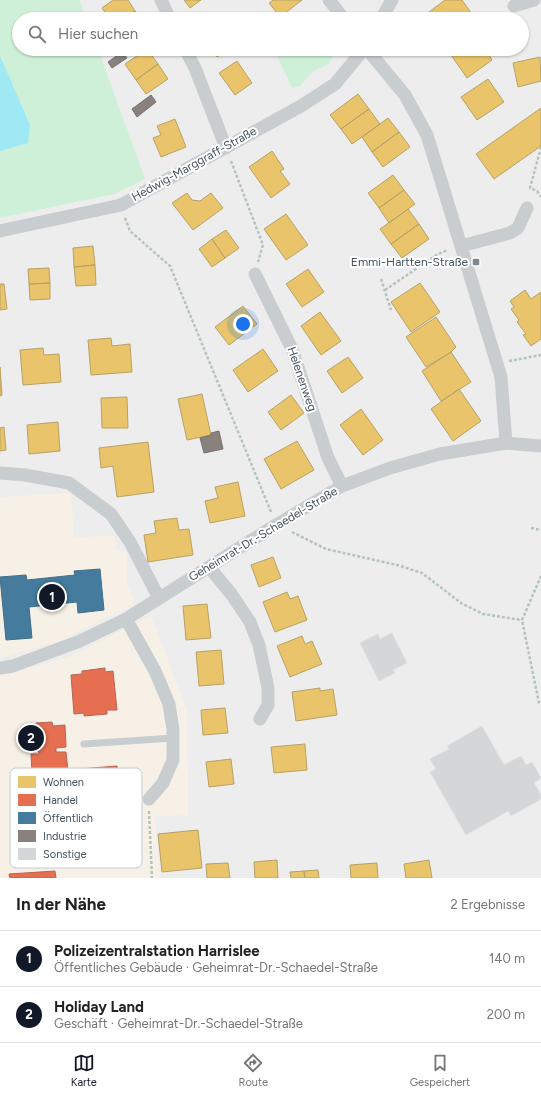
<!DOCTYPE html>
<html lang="de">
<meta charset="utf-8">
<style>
body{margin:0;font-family:Figtree,sans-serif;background:#f6f6f6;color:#222}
.you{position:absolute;left:243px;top:324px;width:14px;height:14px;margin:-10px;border:3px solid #fff;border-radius:50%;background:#1a73e8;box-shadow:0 0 0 6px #1a73e833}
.badge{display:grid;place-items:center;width:26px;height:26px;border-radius:50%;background:#111827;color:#fff;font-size:13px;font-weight:700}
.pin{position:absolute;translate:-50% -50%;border:2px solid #fff;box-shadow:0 1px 4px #0006}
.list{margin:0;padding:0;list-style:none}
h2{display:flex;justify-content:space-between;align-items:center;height:52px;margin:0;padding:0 16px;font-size:17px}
h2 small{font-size:13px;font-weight:400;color:#767676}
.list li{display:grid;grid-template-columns:26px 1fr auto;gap:12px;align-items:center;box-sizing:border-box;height:56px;padding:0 16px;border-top:1px solid #e0e0e0}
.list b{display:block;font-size:15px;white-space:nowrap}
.list p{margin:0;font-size:13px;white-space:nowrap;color:#767676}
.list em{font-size:13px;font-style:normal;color:#767676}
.icon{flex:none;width:22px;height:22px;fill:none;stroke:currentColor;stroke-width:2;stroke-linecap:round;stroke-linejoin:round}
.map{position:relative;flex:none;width:541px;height:878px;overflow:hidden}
.search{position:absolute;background:#fff;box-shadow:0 1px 3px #0004;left:12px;right:12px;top:12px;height:44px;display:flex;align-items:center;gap:10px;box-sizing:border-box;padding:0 14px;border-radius:22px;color:#767676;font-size:15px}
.sheet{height:164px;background:#fff}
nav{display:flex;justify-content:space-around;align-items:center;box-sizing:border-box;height:56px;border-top:1px solid #e0e0e0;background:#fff;font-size:11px;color:#767676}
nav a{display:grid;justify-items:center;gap:2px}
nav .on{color:#111827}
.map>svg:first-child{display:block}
.commercial{fill:#f7f0e6}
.green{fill:#cef0d8}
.water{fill:#9ee9f3}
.homes{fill:#e9c46a;stroke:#b7a266}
.shops{fill:#e76f51;stroke:#b66654}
.public{fill:#457b9d;stroke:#446f89}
.industry{fill:#8a817c;stroke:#747372}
.building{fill:#d5d6d7;stroke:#dfdfe0}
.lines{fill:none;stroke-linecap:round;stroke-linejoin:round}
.path{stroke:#b4c4bd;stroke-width:2.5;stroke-dasharray:3 2;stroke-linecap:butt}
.lane{stroke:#c8cdcf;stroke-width:7}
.street{stroke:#c8cdcf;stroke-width:13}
.poi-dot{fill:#7e888e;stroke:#fff;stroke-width:1.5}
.labels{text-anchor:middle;stroke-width:4;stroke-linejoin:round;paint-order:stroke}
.street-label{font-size:12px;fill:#42525b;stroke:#fff}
.poi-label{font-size:12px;fill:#42525b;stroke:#fff;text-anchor:end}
.key{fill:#fff;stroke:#c6cbce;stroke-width:1}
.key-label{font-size:11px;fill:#42525b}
</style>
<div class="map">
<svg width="541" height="878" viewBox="0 0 541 878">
<rect width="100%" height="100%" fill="#eeeded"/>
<path class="commercial" d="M71 493 74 537 115 536 116 550 127 552V583L136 604 59 641 0 658V497Z
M151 616 187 710 188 815 155 816 160 878H0V676L69 657Z"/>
<path class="green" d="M0 0H79L87 19H19V49H98L145 179 114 194 0 218Z
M274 49H336L329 64 312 72 300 86 292 88Z"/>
<path class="water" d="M0 56 30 125 28 143 0 151Z"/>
<path class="homes" d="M113 0H128L135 11 124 19H110L102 8Z
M184 0H201L190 8Z
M273 0H302L280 17 269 3Z
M445 0H462L474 17 471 19H434L429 12Z
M135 11 141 19H124Z
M213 14 217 19H205Z
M147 49 158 64 136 80 125 64Z
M212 49H229L217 57Z
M453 49H485L492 60 467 78 449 52Z
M540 57 541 81 518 87 513 63Z
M237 61 252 83 235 95 219 73Z
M158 64 168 79 146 94 136 80Z
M488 79 504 102 477 120 461 97Z
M358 94 369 109 341 129 330 115Z
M541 108V146L494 179 476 154Z
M369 109 380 124 352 144 341 129Z
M388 118 399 132 372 152 362 137Z
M175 119 186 147 161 157 153 138 161 135 157 126Z
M399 132 410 147 383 167 372 152Z
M272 151 284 169 280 171 290 184 271 198 249 167Z
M393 175 404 190 379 208 368 193Z
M404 190 415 204 389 223 379 208Z
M187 193 192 200 200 201 211 193 223 208 193 230 172 203Z
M408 209 419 224 391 244 380 229Z
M286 214 308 245 286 260 264 229Z
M419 224 429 239 402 258 391 244Z
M226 230 239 248 225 258 212 239Z
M212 239 225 258 212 267 199 249Z
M93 246 95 265 74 267 73 248Z
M95 265 96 285 76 286 74 267Z
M49 268 50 283 29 284 28 269Z
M308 269 324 292 302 307 286 284Z
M50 283V299L30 300 29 284Z
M420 283 440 312 411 332 391 302Z
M0 284H4L7 309 0 310Z
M525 290 531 299 541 292V339L531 346 523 335 526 334 517 322 519 320 511 309 514 307 510 301Z
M243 306 257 324 229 345 215 327Z
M320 312 341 341 321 355 301 326Z
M436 317 456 347 451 352 426 367 406 337Z
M111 338 112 346 130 344 132 372 91 375 88 340Z
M43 348 44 355 59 354 61 382 23 385 20 350Z
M263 349 278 371 248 392 233 370Z
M451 352 471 382 441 401 422 371Z
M348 357 363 378 342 393 327 371Z
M0 367 2 395 0 396Z
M459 389 481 421 453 441 431 409Z
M202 394 211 435 187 440 178 399Z
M291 395 304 413 281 430 268 412Z
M127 397 128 428H102L101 398Z
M361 409 383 440 363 455 340 425Z
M58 422 60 451 29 454 27 425Z
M4 427 6 450 0 451V428Z
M297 441 314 470 281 489 264 459Z
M148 442 154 492 117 497 113 466 101 468 99 448Z
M238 482 245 516 210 523 205 501 218 498 215 487Z
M177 518 179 530 189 529 193 555 148 562 144 535 156 533 154 521Z
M273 557 281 578 259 587 251 565Z
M287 592 290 599 298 596 307 620 275 632 263 602Z
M207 604 211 638 186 640 183 606Z
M302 636 305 644 312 641 322 664 290 677 277 646Z
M221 650 224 684 199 686 196 652Z
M320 688V691L333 689 337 715 296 721 292 692Z
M225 708 228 733 203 735 201 710Z
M305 744 307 770 274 773 271 747Z
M231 759 234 784 209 787 206 762Z
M198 830 202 868 162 872 158 834Z
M277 860 278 878H255L254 862Z
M429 860 432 878H406L404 864Z
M228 863 230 878H207L206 864Z
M377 863 378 878H351L350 865Z
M318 870 319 878H305L304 871Z
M304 871 305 878H291L290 872Z"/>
<path class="shops" d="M105 668V672L113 671 117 710H107V714L84 716V713L74 714 71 675 82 674V671Z
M52 722 53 726 65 725 66 747 56 748V752H66L68 771 32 773 31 754H39L38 749H30L29 728 36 727V723Z
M117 766 119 786 81 788 79 769Z
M55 871 56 878H10L9 874Z"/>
<path class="public" d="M100 569 104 610 78 613 77 602 29 607 32 638 6 640 0 577 26 575 27 580 75 575 74 571Z"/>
<path class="industry" d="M122 52 127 58 112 68 108 62Z
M151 95 156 102 137 117 132 109Z
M219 431 223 449 204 453 200 438 211 435V433Z"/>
<path class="building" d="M392 633 407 663 393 670 395 673 379 681 360 643 378 634 380 639Z
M482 726 504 765 521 756 526 765 532 762 541 778 534 783 541 795V799L511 816 508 811 466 835 430 772 436 769 430 759 449 749 447 746Z"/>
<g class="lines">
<path class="path" d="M541 147 530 188 537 191 541 197
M231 161 263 245 258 262
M125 218 130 231 170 266 271 512
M381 279 391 310
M385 290 438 254 448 250
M509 361 541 355
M531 528 541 530
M292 532 326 549 397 565 422 573 461 603 483 614 522 620
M541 576 522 620 539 703 541 704
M149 811 152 878"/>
<path class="lane" d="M84 744 173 738"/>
<path class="street" d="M161 0 170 19
M329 0 344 19
M514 6 534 0
M381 19 392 0
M185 49 195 68 226 148
M367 49 405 95 427 135 501 377 506 443
M0 231 121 205 301 106 335 84 364 49
M461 246 510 233 518 228 527 208
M255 274 292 349 328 458 342 486
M0 473 25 475 69 483 111 514 130 542 159 598
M209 567 232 595 250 622 259 645 268 688V705L260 719
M126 619 155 671 169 704 173 730V760L163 783 149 799
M0 668 13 666 80 641 126 619 276 525 342 486 390 468 440 454 506 443 541 446"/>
</g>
<rect class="poi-dot" x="472" y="258" width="8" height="8" rx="2"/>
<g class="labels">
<g class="street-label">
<text transform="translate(194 164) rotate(-29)" y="4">Hedwig-Marggraff-Straße</text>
<text transform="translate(302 379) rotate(71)" y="4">Helenenweg</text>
<text transform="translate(263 534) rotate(-31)" y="4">Geheimrat-Dr.-Schaedel-Straße</text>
</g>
<g class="poi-label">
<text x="468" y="266">Emmi-Hartten-Straße</text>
</g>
</g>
<rect x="10" y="768" width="132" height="100" rx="6" class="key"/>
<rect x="18" y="776" width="18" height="12" fill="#e9c46a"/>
<rect x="18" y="794" width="18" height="12" fill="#e76f51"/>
<rect x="18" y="812" width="18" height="12" fill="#457b9d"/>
<rect x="18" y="830" width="18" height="12" fill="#8a817c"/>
<rect x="18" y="848" width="18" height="12" fill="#d5d6d7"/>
<g class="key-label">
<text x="43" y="786">Wohnen</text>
<text x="43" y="804">Handel</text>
<text x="43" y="822">Öffentlich</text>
<text x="43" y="840">Industrie</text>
<text x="43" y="858">Sonstige</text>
</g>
</svg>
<div class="you"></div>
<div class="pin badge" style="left:52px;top:597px">1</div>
<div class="pin badge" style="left:31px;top:738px">2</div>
<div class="search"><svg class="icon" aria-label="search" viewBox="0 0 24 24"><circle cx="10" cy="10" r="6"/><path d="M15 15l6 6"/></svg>Hier suchen</div>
</div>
<section class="sheet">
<h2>In der Nähe<small>2 Ergebnisse</small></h2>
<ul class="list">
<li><span class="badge">1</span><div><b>Polizeizentralstation Harrislee</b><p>Öffentliches Gebäude · Geheimrat-Dr.-Schaedel-Straße</p></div><em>140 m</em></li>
<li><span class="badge">2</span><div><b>Holiday Land</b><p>Geschäft · Geheimrat-Dr.-Schaedel-Straße</p></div><em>200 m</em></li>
</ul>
</section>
<nav>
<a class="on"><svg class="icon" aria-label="map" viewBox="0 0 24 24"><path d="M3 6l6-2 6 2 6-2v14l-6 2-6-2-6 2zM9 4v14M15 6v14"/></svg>Karte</a>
<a><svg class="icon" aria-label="directions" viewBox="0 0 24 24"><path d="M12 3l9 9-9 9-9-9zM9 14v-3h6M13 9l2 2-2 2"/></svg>Route</a>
<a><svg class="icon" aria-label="saved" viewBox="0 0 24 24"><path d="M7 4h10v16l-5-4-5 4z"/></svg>Gespeichert</a>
</nav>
